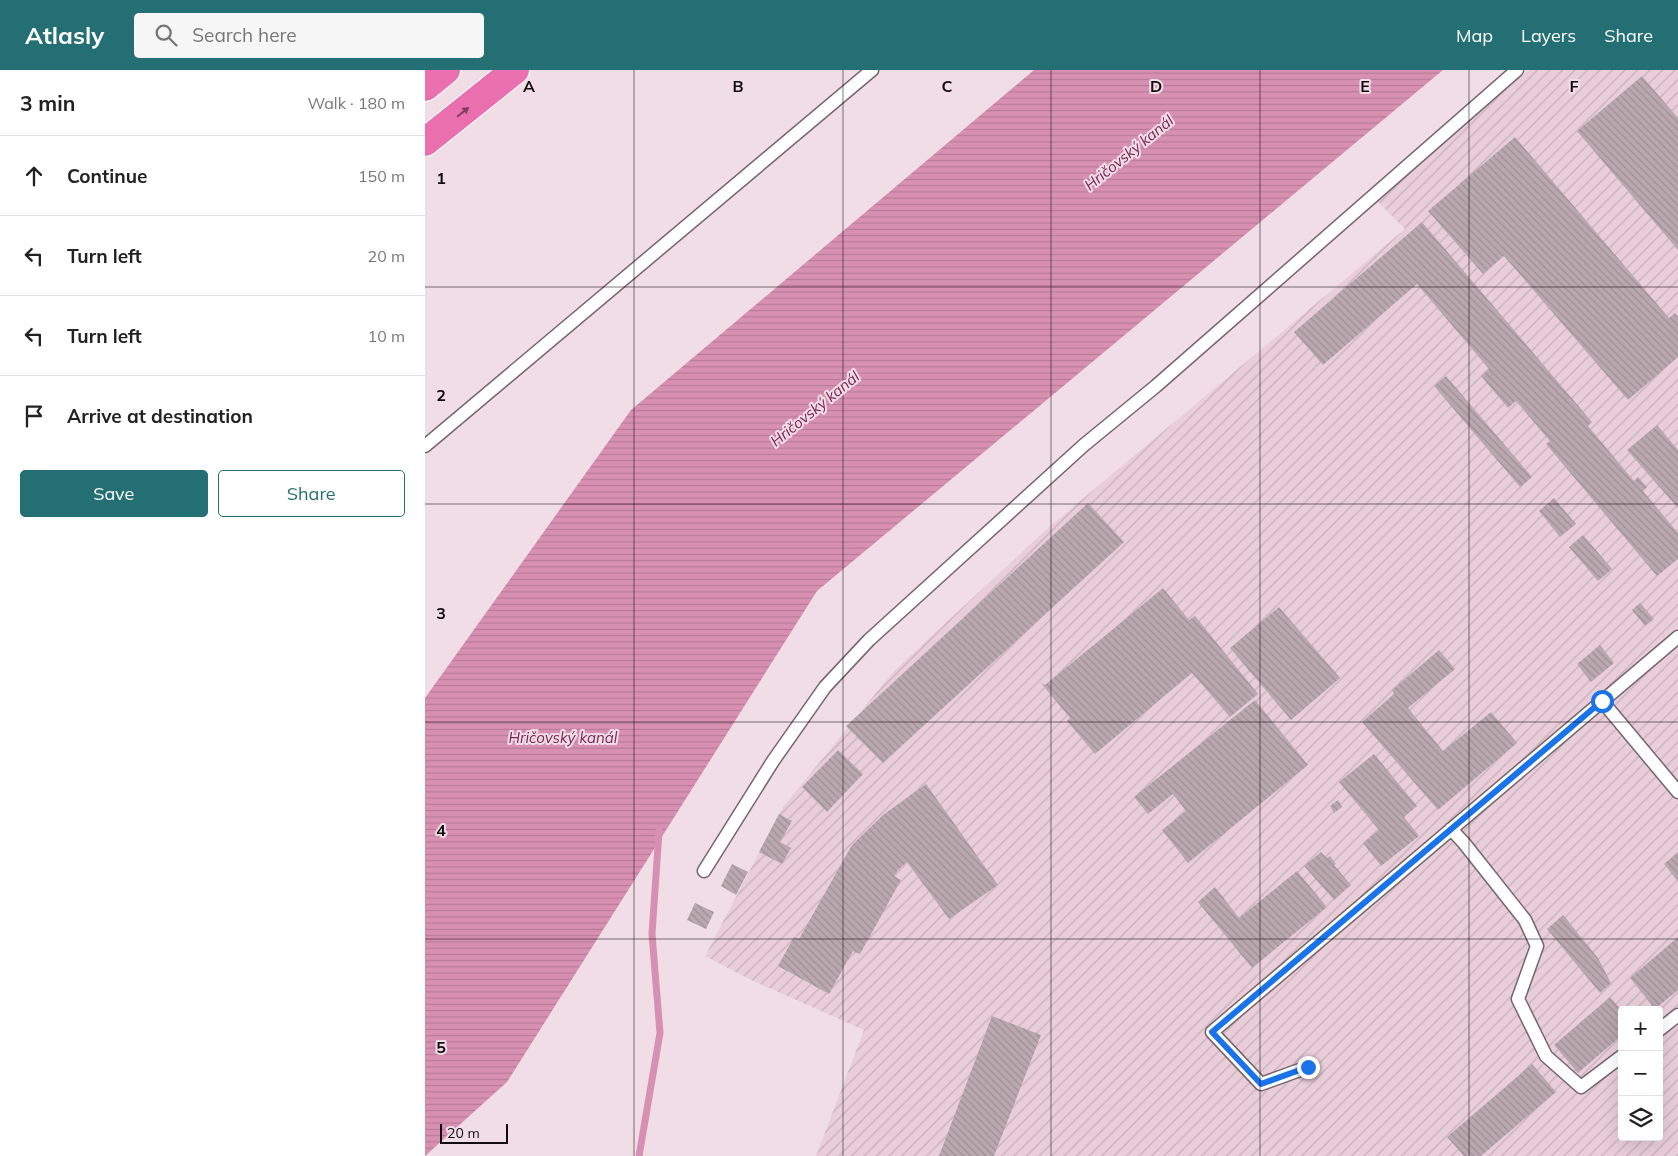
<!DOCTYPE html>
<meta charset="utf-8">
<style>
body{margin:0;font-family:Mulish,sans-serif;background:#f6f6f6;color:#222}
.controls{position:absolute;right:15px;bottom:15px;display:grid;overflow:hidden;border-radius:5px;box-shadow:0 5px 20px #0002}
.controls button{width:45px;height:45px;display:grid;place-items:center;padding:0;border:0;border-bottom:1px solid #e0e0e0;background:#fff;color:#222;font:25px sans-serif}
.scale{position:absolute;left:15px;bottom:12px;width:68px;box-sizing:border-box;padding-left:5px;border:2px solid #120c0e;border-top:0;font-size:14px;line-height:18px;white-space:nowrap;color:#120c0e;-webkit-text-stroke:4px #f0dde5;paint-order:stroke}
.stop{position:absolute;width:15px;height:15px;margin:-11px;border:4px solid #1a73e8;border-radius:50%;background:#fff}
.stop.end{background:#1a73e8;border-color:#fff;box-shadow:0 1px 5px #0008}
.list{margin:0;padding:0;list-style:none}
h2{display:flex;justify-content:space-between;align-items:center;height:65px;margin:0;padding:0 20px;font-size:21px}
h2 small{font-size:16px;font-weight:400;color:#767676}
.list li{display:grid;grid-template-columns:32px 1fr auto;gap:15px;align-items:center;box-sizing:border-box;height:80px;padding:0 20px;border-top:1px solid #e0e0e0}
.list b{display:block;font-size:19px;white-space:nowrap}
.list em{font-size:16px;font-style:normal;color:#767676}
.actions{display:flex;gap:10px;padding:15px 20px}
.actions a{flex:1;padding:11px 0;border:1px solid #246f73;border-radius:5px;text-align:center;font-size:18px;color:#246f73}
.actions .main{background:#246f73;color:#fff}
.icon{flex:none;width:28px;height:28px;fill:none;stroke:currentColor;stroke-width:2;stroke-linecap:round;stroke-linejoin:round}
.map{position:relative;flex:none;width:1253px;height:1086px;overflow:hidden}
header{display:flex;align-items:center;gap:30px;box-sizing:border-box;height:70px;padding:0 25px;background:#246f73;color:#fff}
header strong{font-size:24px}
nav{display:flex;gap:28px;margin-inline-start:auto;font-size:18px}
.search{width:350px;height:45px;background:#f6f6f6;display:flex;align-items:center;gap:12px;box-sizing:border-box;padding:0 18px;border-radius:5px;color:#767676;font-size:19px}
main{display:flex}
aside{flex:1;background:#fff}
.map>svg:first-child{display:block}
.industrial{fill:url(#industrial-furrows);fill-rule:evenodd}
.water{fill:url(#water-rules)}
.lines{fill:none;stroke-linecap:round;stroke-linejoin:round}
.stream{stroke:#d890b2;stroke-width:7}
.building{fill:url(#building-back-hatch)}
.service-casing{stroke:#75656c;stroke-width:15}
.motorway-casing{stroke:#fff;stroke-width:30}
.service{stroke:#fff;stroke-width:12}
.motorway{stroke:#e96fae;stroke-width:28}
.oneway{fill:#7e3e5e}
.route{stroke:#1a73e8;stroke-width:6}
.grid{fill:none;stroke:#120c0e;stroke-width:1;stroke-opacity:0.55}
.labels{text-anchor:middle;stroke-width:4;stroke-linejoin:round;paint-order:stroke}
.water-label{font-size:15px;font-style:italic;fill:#792453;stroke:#f0dde5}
.grid-label{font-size:16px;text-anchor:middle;font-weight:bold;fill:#120c0e;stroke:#f0dde5;stroke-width:4;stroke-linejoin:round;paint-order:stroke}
</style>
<header>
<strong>Atlasly</strong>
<div class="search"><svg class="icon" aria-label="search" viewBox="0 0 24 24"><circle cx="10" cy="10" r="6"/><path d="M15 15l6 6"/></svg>Search here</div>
<nav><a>Map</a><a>Layers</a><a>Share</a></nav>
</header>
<main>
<aside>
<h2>3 min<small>Walk · 180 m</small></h2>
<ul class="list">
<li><svg class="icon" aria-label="ahead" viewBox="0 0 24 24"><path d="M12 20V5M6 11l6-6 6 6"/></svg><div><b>Continue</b></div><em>150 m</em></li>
<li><svg class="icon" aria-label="left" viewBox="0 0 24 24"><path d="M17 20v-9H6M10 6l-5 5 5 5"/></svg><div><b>Turn left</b></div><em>20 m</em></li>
<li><svg class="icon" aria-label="left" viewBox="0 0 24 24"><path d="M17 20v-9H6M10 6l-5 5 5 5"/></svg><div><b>Turn left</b></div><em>10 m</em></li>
<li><svg class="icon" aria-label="arrive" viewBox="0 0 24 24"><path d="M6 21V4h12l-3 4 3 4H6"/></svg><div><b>Arrive at destination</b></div></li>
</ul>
<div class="actions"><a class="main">Save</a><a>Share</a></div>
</aside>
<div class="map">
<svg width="1253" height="1086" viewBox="0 0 1253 1086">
<defs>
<pattern id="industrial-furrows" width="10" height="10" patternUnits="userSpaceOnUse" patternTransform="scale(1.25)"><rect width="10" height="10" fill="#e9ceda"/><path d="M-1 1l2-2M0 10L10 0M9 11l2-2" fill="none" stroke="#c7b0ba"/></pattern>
<pattern id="water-rules" width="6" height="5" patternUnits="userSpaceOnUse" patternTransform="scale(1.25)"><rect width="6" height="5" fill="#d890b2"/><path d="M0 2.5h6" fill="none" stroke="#b87b98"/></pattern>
<pattern id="building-back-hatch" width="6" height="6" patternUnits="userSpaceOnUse" patternTransform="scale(1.25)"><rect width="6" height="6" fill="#baa8af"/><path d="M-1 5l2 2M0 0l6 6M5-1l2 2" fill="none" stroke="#9f8f95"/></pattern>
</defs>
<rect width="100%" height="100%" fill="#f0dde5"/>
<path class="industrial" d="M1104 0H1253V1086H391L439 960 326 910 280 886 358 737 469 601 624 457 980 159 952 131ZM1197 940H1234V1067H1197Z"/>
<path class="water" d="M609 0H1018L392 521 82 1012 0 1086V628L206 340Z"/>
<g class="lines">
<path class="stream" d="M214 1086 235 963 227 864 234 761"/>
</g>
<path class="building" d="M1217 6 1253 48V180L1152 61Z
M1090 67 1244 248 1250 243 1253 247V287L1203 330 1079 186 1058 204 1003 141Z
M997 152 1167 352 1163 356 1209 411 1213 407 1222 417 1218 421 1253 463V489L1232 506 1121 374 1125 371 1091 331 1083 338 1056 306 1064 299 992 214 898 295 869 262Z
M1021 306 1107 407 1095 417 1009 316Z
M1232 355 1253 380V438L1202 380Z
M1129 428 1151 454 1135 467 1114 441Z
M663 433 699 472 458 693 421 656Z
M1158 465 1187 499 1173 511 1144 477Z
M738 518 764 550 770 546 833 624 805 647 767 603 670 684 642 651 645 648 616 613 620 615Z
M1215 533 1229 549 1220 556 1207 540Z
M854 537 915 608 866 650 805 578Z
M1175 575 1189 593 1166 612 1152 594Z
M1014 580 1030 599 983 638 1018 681 1066 642 1092 673 1013 740 937 652 969 624 967 620Z
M830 630 883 695 763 793 737 760 761 741 748 724 723 744 709 727Z
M413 680 438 704 402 742 377 717Z
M949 684 992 736 979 747 994 766 956 796 938 773 954 760 914 712Z
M501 714 573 815 524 849 482 792 473 800 469 806 476 810 435 884 428 881 404 924 353 896 369 867 374 869 427 775 458 745Z
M913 730 917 737 909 743 905 736Z
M354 744 367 751 355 772 366 778 357 794 334 782Z
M896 782 902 788 905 786 911 794 909 795 926 815 909 830 879 796Z
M1253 782V811L1239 794Z
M307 794 323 802 311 825 296 816Z
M872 801 902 837 827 898 773 832 790 817 814 848Z
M270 833 289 842 281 859 262 850Z
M1138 845 1173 888 1186 913 1175 923 1122 859Z
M1253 867V920L1230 939 1205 908Z
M1185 927 1197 941V965L1153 1003 1129 975Z
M567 946 616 965 569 1086H514Z
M1107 994 1131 1022 1056 1086H1039L1022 1067Z"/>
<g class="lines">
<g class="service-casing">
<path id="service" d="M0 376 447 0
M1177 631 1253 722
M1026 759 1039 773 1100 850 1112 876 1093 929 1121 986 1156 1017 1197 986
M279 801 348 691 400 617 444 570 659 375 731 316 1092 0
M1234 960 1253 945
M883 997 836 1014 787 962 1253 567"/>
</g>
<g class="motorway-casing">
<path id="motorway" d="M0 17 21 0
M0 72 90 0"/>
</g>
<use href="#service" class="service"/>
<use href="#motorway" class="motorway"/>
</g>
<defs><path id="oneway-solid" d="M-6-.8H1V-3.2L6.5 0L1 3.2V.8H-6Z" transform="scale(1.25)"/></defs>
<use class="oneway" href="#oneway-solid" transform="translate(38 42) rotate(-39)"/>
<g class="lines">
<path class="route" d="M883 997 836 1014 787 962 1177 631"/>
</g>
<path class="grid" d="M209 0V1086M418 0V1086M626 0V1086M835 0V1086M1044 0V1086M0 217H1253M0 434H1253M0 652H1253M0 869H1253"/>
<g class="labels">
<g class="water-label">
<text transform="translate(704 83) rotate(-39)" y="5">Hričovský kanál</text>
<text transform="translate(390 339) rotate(-39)" y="5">Hričovský kanál</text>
<text x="138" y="673">Hričovský kanál</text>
</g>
</g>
<g class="grid-label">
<text x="104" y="22">A</text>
<text x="313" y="22">B</text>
<text x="522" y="22">C</text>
<text x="731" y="22">D</text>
<text x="940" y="22">E</text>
<text x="1149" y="22">F</text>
<text x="16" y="114">1</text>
<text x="16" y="331">2</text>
<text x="16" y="549">3</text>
<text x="16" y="766">4</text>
<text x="16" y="983">5</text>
</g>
</svg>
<div class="controls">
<button>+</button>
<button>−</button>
<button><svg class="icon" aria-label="layers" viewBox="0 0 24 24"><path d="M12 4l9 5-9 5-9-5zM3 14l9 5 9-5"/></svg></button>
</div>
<div class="scale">20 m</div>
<div class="stop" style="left:1177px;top:631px"></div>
<div class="stop end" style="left:883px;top:997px"></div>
</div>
</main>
